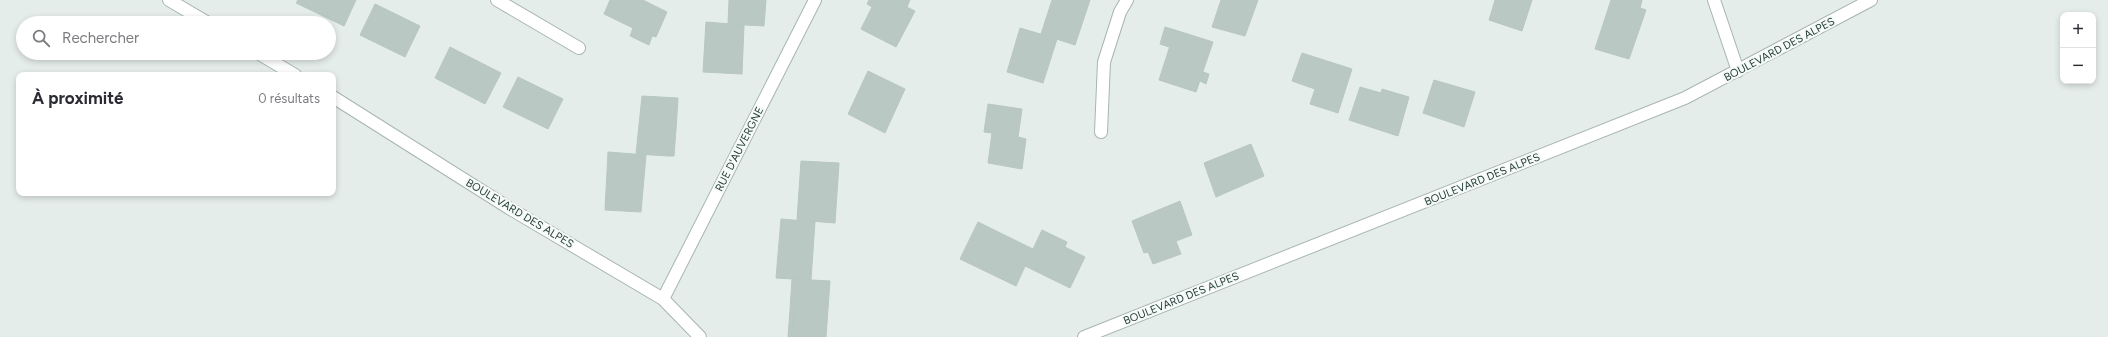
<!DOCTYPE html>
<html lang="fr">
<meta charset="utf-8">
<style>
body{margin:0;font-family:Figtree,sans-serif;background:#f2f2f3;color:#2b2b33}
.controls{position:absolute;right:12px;top:12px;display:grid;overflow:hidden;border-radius:8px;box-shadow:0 2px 6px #0003}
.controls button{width:36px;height:36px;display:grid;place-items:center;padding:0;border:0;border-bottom:1px solid #e1e1e2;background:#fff;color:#2b2b33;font:20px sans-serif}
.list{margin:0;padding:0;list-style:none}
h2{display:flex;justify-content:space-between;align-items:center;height:52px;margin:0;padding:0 16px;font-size:17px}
h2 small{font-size:13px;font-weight:400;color:#7c7c81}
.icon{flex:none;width:22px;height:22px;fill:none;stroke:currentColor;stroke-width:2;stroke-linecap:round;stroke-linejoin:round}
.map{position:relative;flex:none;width:2108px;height:337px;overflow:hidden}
.search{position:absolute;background:#fff;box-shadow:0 2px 6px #0003;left:16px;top:16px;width:320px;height:44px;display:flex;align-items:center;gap:10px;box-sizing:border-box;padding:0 14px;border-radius:22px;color:#7c7c81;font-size:15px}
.panel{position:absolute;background:#fff;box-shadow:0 2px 6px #0003;left:16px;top:72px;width:320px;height:124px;border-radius:8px}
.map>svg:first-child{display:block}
.building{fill:#bac8c3;stroke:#b7c7c1}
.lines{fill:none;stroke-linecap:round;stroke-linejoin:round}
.minor-casing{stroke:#a8b5b1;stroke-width:14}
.minor{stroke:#fff;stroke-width:12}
.labels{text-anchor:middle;stroke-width:4;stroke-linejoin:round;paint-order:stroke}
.street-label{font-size:11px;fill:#253e39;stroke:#f5faf8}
</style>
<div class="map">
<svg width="2108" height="337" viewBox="0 0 2108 337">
<rect width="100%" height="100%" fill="#e5edea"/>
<path class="building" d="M298 0H356L344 26 296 3Z
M610 0H643L667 12 656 37 652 36 649 45 630 36 633 28 604 14Z
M729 0H766L764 26 728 24Z
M869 0H892L915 11 896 47 861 29 872 7 867 4Z
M892 0H910L907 7Z
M1052 0H1090L1075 45 1041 34Z
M1221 0H1258L1245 36 1212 27Z
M1495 0H1532L1522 31 1489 20Z
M1611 0H1618L1646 10 1629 59 1595 49Z
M1618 0H1642L1640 8Z
M375 4 420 26 405 57 360 35Z
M706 22 744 25 742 74 703 72Z
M1165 27 1175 30 1169 47 1160 44Z
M1020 28 1057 39 1043 83 1007 72Z
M1175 30 1213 42 1196 92 1159 80Z
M450 47 501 73 485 104 435 78Z
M1302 53 1352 69 1338 113 1310 104 1315 89 1292 81Z
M868 71 905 89 885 133 848 114Z
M1203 72 1209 74 1206 84 1200 81Z
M518 77 563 99 548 129 503 107Z
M1434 80 1475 92 1464 127 1423 113Z
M1360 87 1381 93 1382 89 1409 97 1398 136 1349 120Z
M642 96 678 98 676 129 670 128 669 156 636 154Z
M988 104 1022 109 1018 137 1026 139 1022 169 988 163 992 133 984 132Z
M670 128 676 129 674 156H669Z
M1251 144 1264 176 1216 197 1204 163Z
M608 152 646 155 641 212 605 210Z
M801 161 839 163 835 223 797 220Z
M1180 201 1192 235 1176 241 1181 254 1153 264 1148 252 1144 253 1132 221Z
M781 219 815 222 811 280 776 278Z
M978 222 1033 249 1016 286 960 259Z
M1042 230 1067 242 1065 247 1085 257 1070 288 1025 266Z
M792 279 830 281 826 337H792L794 310H790Z
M790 310H794L792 337H788Z"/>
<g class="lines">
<g class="minor-casing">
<path id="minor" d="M169 0 208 23
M497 0 579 48
M1714 0 1738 71
M258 53 295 75
M333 97 509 208 663 299 700 337
M1101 132 1104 62 1120 12 1127 0
M663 299 815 0
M1084 337 1685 98 1871 0"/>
</g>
<use href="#minor" class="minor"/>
</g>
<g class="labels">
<g class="street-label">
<text transform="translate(1779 49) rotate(-28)" y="4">BOULEVARD DES ALPES</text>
<text transform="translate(739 149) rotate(-63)" y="4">RUE D'AUVERGNE</text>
<text transform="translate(1482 179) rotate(-22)" y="4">BOULEVARD DES ALPES</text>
<text transform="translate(520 213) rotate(31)" y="4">BOULEVARD DES ALPES</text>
<text transform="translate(1181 298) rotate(-22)" y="4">BOULEVARD DES ALPES</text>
</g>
</g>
</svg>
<div class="controls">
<button>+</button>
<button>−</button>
</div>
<div class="search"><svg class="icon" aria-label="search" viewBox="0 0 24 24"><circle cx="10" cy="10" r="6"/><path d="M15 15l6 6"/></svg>Rechercher</div>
<section class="panel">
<h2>À proximité<small>0 résultats</small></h2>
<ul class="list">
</ul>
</section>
</div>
